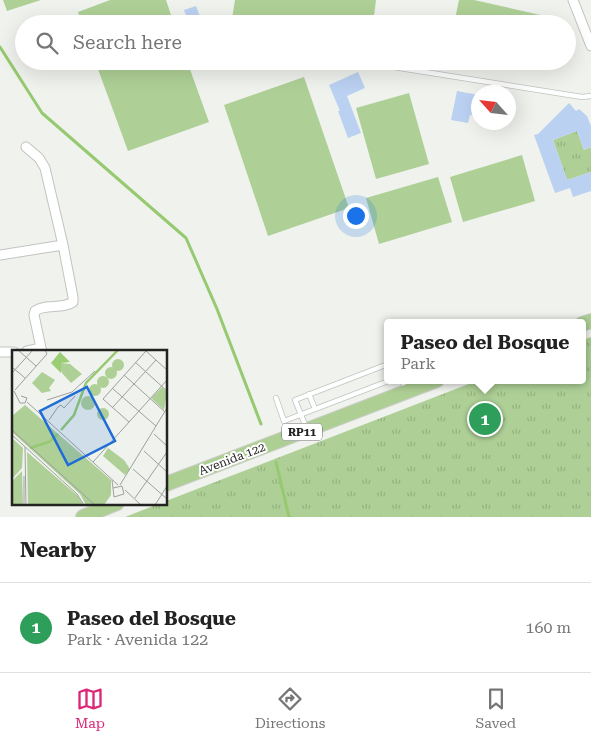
<!DOCTYPE html>
<meta charset="utf-8">
<style>
body{margin:0;font-family:"Roboto Serif",serif;background:#f2f2f2;color:#222}
.compass{position:absolute;left:471px;top:85px;width:45px;height:45px;border-radius:50%;background:#fff;box-shadow:0 5px 20px #0002;rotate:297deg}
.you{position:absolute;left:355px;top:215px;width:18px;height:18px;margin:-12px;border:4px solid #fff;border-radius:50%;background:#1a73e8;box-shadow:0 0 0 8px #1a73e833}
.badge{display:grid;place-items:center;width:32px;height:32px;border-radius:50%;background:#db2777;color:#fff;font-size:16px;font-weight:700}
.pin{position:absolute;translate:-50% -50%;border:2px solid #fff;box-shadow:0 1px 5px #0006}
.popup{position:absolute;left:384px;top:319px;width:202px;height:65px;box-sizing:border-box;display:grid;place-content:center;border-radius:5px;background:#fff;filter:drop-shadow(0 1px 4px #0005);font-size:16px;white-space:nowrap;color:#767676}
.popup b{font-size:19px;color:#222}
.popup::after{content:'';position:absolute;left:50%;top:100%;margin-left:-10px;border:10px solid transparent;border-top-color:#fff}
.list{margin:0;padding:0;list-style:none}
h2{display:flex;justify-content:space-between;align-items:center;height:65px;margin:0;padding:0 20px;font-size:21px}
h2 small{font-size:16px;font-weight:400;color:#767676}
.list li{display:grid;grid-template-columns:32px 1fr auto;gap:15px;align-items:center;box-sizing:border-box;height:90px;padding:0 20px;border-top:1px solid #e0e0e0}
.list b{display:block;font-size:19px;white-space:nowrap}
.list p{margin:0;font-size:16px;white-space:nowrap;color:#767676}
.list em{font-size:16px;font-style:normal;color:#767676}
.icon{flex:none;width:28px;height:28px;fill:none;stroke:currentColor;stroke-width:2;stroke-linecap:round;stroke-linejoin:round}
.map{position:relative;flex:none;width:591px;height:517px;overflow:hidden}
.search{position:absolute;background:#fff;box-shadow:0 5px 20px #0002;left:15px;right:15px;top:15px;height:55px;display:flex;align-items:center;gap:12px;box-sizing:border-box;padding:0 18px;border-radius:28px;color:#767676;font-size:19px}
.sheet{height:155px;background:#fff}
nav{display:flex;justify-content:space-around;align-items:center;box-sizing:border-box;height:70px;border-top:1px solid #e0e0e0;background:#fff;font-size:14px;color:#767676}
nav a{display:grid;justify-items:center;gap:2px}
nav .on{color:#db2777}
.map>svg:first-child{display:block}
.grass{fill:url(#grass-tufts)}
.garden{fill:#aed096}
.lines{fill:none;stroke-linecap:round;stroke-linejoin:round}
.stream{stroke:#96c970;stroke-width:3}
.building{fill:#bbd1f2}
.service-casing{stroke:#c1c4c0;stroke-width:6}
.minor-casing{stroke:#c1c4c0;stroke-width:11}
.trunk-casing{stroke:#cfcfce;stroke-width:16}
.service{stroke:#fff;stroke-width:4.5}
.minor{stroke:#fff;stroke-width:9}
.trunk{stroke:#aecf94;stroke-width:14}
.labels{text-anchor:middle;stroke-width:4;stroke-linejoin:round;paint-order:stroke}
.shield{fill:#fff;stroke:#656664;stroke-width:1}
.shield-label{font-size:11px;font-weight:bold;fill:#232422}
.street-label{font-size:12px;fill:#232422;stroke:#fff}
.inset-river{fill:none;stroke:#96c970;stroke-width:2.5}
.inset-road{fill:none;stroke:#9da09c;stroke-width:1}
.view{fill:#206cd7;fill-opacity:0.15;stroke:#206cd7;stroke-width:2.5}
.inset-edge{fill:none;stroke:#232422;stroke-width:2.5}
</style>
<div class="map">
<svg width="591" height="517" viewBox="0 0 591 517">
<defs>
<pattern id="grass-tufts" width="24" height="20" patternUnits="userSpaceOnUse" patternTransform="scale(1.25)"><rect width="24" height="20" fill="#aed096"/><path d="M3 7l-1-3M5 7V3M7 7l1-3M15 17l-1-3M17 17v-4M19 17l1-3" fill="none" stroke="#95b281"/></pattern>
</defs>
<rect width="100%" height="100%" fill="#eff2ed"/>
<path class="grass" d="M577 131 584 150 591 147V172L567 180 553 140Z
M591 337V517H125L161 503H166V501L479 380H582L583 340Z"/>
<path class="garden" d="M3 0H41L7 11Z
M110 0H166L174 24H82L78 12Z
M235 0H376L373 24H265L232 19Z
M459 0H474L545 16 544 24H454Z
M95 61H187L209 122 128 151Z
M497 61H535L533 70Z
M304 77 349 208 268 236 224 105Z
M409 93 429 164 376 179 356 108Z
M522 155 535 201 463 222 450 177Z
M438 177 452 222 379 244 366 198Z"/>
<g class="lines">
<path class="stream" d="M0 47 42 113 186 238 217 309 261 424
M276 462 289 517"/>
</g>
<path class="building" d="M196 6 203 24H189L184 10Z
M358 72 365 88 347 96 361 133 348 138 338 111H340L329 85Z
M457 91 478 95V116L470 115 468 123 451 120Z
M569 103 576 111 579 109 587 116 591 126V147L584 150 577 131 553 140 567 180 591 172V191L573 197 570 188 555 193 534 135 538 134Z"/>
<g class="lines">
<g class="service-casing">
<path id="service" d="M362 62 582 97 591 96
M402 380 406 391
M309 394 315 409
M276 398 284 421 391 380
M306 427 295 400 388 364"/>
</g>
<g class="minor-casing">
<path id="minor" d="M573 0 591 46
M26 147 39 158 45 168 63 245 73 297V302C62 310 46 303 35 311L34 315 41 348 42 351
M0 255 63 245
M27 351 41 348
M0 352H14"/>
</g>
<g class="trunk-casing">
<path id="trunk" d="M582 324 591 321
M166 484 437 380
M83 517 117 503"/>
</g>
<use href="#service" class="service"/>
<use href="#minor" class="minor"/>
<use href="#trunk" class="trunk"/>
</g>
<g class="labels">
<rect class="shield" x="282" y="423.5" width="40" height="17" rx="4"/>
<g class="shield-label">
<text x="302" y="436">RP11</text>
</g>
<g class="street-label">
<text transform="translate(232 459) rotate(-21)" y="4">Avenida 122</text>
</g>
</g>
<g transform="translate(12 350)">
<rect width="155" height="155" fill="#eff2ed"/>
<path d="M49 13 58 14 70 24 59 33 50 23 47 16ZM30 22 43 30 37 38 39 41 30 43 20 33ZM150 37 155 42 152 60 139 48ZM13 55 99 130V145L92 155H74L68 144 0 82V66ZM0 88 11 98 10 118 0 129ZM96 98 112 110 118 119 113 125 91 106ZM15 102 66 146 71 155H16ZM10 121 11 155H0V131Z" fill="#aed096"/>
<path d="M48 2 58 12 49 13V23L39 13Z" fill="#9acd74"/>
<path d="M100 15a6 6 0 1 1 12 0a6 6 0 1 1-12 0ZM93 23a6 6 0 1 1 12 0a6 6 0 1 1-12 0ZM85 32a6 6 0 1 1 12 0a6 6 0 1 1-12 0ZM77 40a6 6 0 1 1 12 0a6 6 0 1 1-12 0ZM69 53a7 7 0 1 1 14 0a7 7 0 1 1-14 0ZM85 64a6 6 0 1 1 12 0a6 6 0 1 1-12 0Z" fill="#aed096"/>
<path class="inset-river" d="M49 80 62 65 74 33 106 0M18 98 37 92 46 84"/>
<path class="inset-road" d="M6 0 24 16M134 1 155 20M123 12 155 41M0 17 13 28M0 23 21 0M112 25 153 62M100 38 144 76M3 40 35 4 33 0M2 41 8 53H13L15 48 9 46M35 50 60 42 83 21M15 52 106 135M100 58 144 10M37 70 46 57 49 55 52 58 63 46M117 72 91 49 134 1M0 80 83 155M142 84 155 96M0 85 65 144 72 155M13 97 14 155M132 101 155 122M81 112 155 30M121 119 155 149M12 126V155M100 130 102 147 112 144 110 136 101 138M108 135 155 58M113 140 129 155M123 148 155 102M143 155 155 136"/>
<path class="view" d="M75 37 103 91 56 115 28 61Z"/>
<rect width="155" height="155" class="inset-edge"/>
</g>
</svg>
<svg class="compass" viewBox="-18 -18 36 36"><path d="M0-13l5 13h-10z" fill="#e53935"/><path d="M0 13l5-13h-10z" fill="#767676"/></svg>
<div class="you"></div>
<div class="pin badge" style="left:485px;top:419px;background:#2e9e5b">1</div>
<div class="popup"><b>Paseo del Bosque</b>Park</div>
<div class="search"><svg class="icon" aria-label="search" viewBox="0 0 24 24"><circle cx="10" cy="10" r="6"/><path d="M15 15l6 6"/></svg>Search here</div>
</div>
<section class="sheet">
<h2>Nearby<small></small></h2>
<ul class="list">
<li><span class="badge" style="background:#2e9e5b">1</span><div><b>Paseo del Bosque</b><p>Park · Avenida 122</p></div><em>160 m</em></li>
</ul>
</section>
<nav>
<a class="on"><svg class="icon" aria-label="map" viewBox="0 0 24 24"><path d="M3 6l6-2 6 2 6-2v14l-6 2-6-2-6 2zM9 4v14M15 6v14"/></svg>Map</a>
<a><svg class="icon" aria-label="directions" viewBox="0 0 24 24"><path d="M12 3l9 9-9 9-9-9zM9 14v-3h6M13 9l2 2-2 2"/></svg>Directions</a>
<a><svg class="icon" aria-label="saved" viewBox="0 0 24 24"><path d="M7 4h10v16l-5-4-5 4z"/></svg>Saved</a>
</nav>
